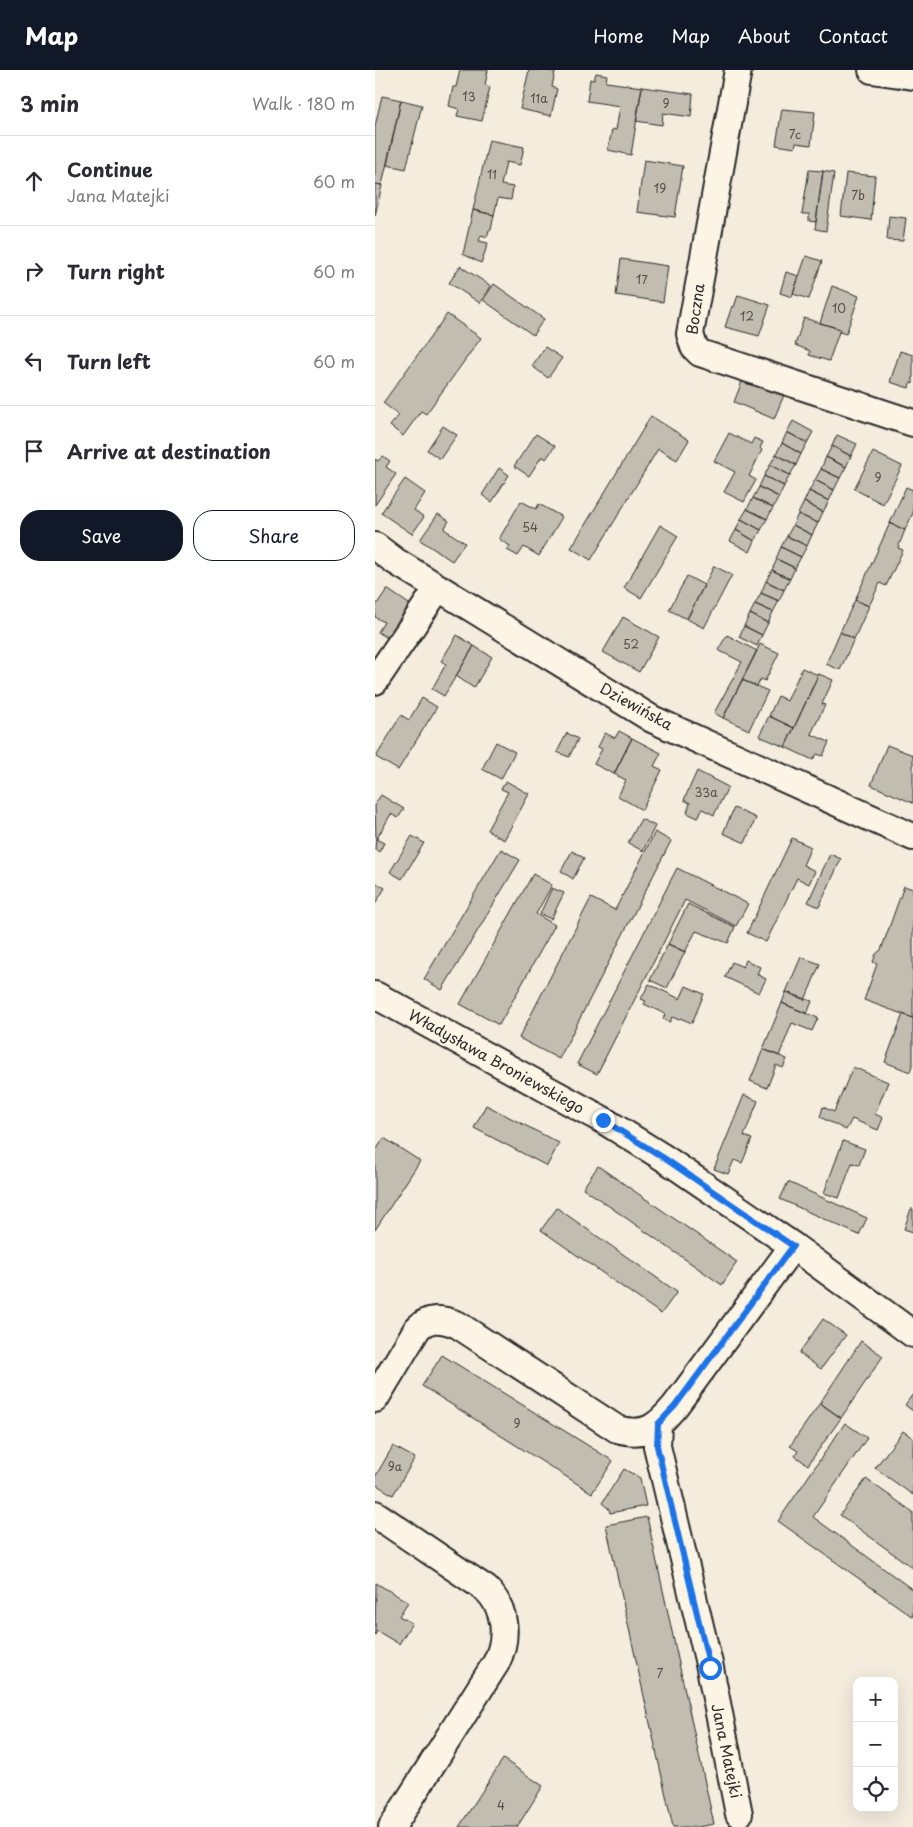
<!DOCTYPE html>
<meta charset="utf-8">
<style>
body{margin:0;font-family:"Playpen Sans",sans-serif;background:#f2f2f3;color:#2b2b33}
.controls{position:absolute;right:15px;bottom:15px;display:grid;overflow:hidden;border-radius:10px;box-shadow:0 5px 20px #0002}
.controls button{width:45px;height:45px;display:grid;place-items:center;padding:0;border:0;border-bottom:1px solid #e1e1e2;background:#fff;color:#2b2b33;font:25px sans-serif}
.stop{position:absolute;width:15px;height:15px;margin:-11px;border:4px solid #1a73e8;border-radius:50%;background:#fff}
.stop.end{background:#1a73e8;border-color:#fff;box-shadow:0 1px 5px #0008}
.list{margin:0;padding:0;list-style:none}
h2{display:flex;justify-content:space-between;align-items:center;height:65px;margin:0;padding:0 20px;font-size:21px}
h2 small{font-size:16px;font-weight:400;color:#7c7c81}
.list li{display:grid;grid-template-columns:32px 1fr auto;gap:15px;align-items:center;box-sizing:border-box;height:90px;padding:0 20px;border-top:1px solid #e1e1e2}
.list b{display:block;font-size:19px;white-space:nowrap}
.list p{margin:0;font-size:16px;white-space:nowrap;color:#7c7c81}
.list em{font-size:16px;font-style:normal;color:#7c7c81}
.actions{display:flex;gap:10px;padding:15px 20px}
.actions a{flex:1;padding:11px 0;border:1px solid #111827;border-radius:20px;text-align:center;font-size:18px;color:#111827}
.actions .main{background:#111827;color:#fff}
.icon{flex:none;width:28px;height:28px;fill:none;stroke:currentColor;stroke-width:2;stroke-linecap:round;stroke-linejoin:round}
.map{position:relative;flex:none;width:538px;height:1757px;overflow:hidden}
header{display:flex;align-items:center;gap:30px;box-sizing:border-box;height:70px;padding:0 25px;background:#111827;color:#fff}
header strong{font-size:24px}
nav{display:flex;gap:28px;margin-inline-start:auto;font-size:18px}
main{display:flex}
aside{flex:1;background:#fff}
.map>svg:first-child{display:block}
.building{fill:#c2bdb1;stroke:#2b2b2b}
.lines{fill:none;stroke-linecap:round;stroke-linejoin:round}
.minor-casing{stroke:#2b2b2b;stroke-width:30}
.minor{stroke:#fcf5e5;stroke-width:26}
.route{stroke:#1a73e8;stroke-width:6}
.labels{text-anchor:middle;stroke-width:4.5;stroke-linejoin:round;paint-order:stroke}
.number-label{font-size:12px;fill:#51504c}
.street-label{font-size:15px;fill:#2b2b2b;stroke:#fcf5e5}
</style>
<header>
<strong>Map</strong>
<nav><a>Home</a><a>Map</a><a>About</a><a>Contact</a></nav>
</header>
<main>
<aside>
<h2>3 min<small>Walk · 180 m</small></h2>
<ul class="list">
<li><svg class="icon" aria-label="ahead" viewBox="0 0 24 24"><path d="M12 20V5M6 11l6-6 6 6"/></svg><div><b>Continue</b><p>Jana Matejki</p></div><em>60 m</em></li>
<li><svg class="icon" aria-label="right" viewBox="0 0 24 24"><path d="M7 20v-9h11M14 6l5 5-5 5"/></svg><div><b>Turn right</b></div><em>60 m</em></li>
<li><svg class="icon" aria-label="left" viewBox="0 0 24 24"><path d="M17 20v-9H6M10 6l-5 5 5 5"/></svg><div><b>Turn left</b></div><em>60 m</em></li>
<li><svg class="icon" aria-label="arrive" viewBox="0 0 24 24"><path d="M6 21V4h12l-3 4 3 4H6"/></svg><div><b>Arrive at destination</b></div></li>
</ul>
<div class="actions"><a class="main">Save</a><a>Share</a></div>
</aside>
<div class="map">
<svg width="538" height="1757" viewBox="0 0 538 1757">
<rect width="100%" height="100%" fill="#f4edde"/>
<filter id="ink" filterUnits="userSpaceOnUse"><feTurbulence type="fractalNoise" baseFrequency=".02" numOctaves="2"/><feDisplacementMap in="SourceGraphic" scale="10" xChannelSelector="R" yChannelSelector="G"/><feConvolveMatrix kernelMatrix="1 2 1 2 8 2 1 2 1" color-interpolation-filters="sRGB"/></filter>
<g filter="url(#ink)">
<path class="building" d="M85 0H113L110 15 115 17 107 51 82 46 84 39 74 36 78 17H81Z
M154 0H170L180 2 177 17 182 19 176 46 145 39Z
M221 3 232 5 231 12 267 17 256 85 233 80 237 59 241 60 245 36 212 31 215 9 219 10Z
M267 17 318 24 316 47 288 43 287 55 261 51Z
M7 26 26 30 7 115 0 114V56Z
M26 30 47 35 31 99 12 95Z
M407 39 440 42 436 75 421 73 420 78 401 75Z
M114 70 149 77 145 95 131 92 126 115 138 117 136 130 123 128 119 145 98 140Z
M269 90 308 96 300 147 262 142Z
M434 100 448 101 441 152 434 151V144H427Z
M448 101 459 103 451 161 440 159Z
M471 103 500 106 496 150 466 146Z
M0 114 7 115 0 146Z
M98 140 119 145 116 160H114L112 167 106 165 104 171 113 173 106 193 88 184Z
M514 146 531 148 528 171 512 170Z
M431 186 447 191 434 229 418 224Z
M246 189 293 196 288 232 241 225Z
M85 196 116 216 105 233 74 213Z
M411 202 424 206 417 227 405 223Z
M119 214 169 249 158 265 108 230Z
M457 216 484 226 471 264 464 262 465 259 445 253Z
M363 225 395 235 384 266 350 257 357 236 359 237Z
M72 244 106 268 51 344 46 341 28 366 15 356 24 345 8 333Z
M429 248 465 259 454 291 434 285 435 281 420 275Z
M170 277 187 288 173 308 157 296Z
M525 281 538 285V314L535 313 534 318 515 312Z
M368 309 409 325 399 349 359 332Z
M276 346 314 370 302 390 283 379 216 490 196 478Z
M418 351 438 362 432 373 412 362Z
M68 356 82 365 65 389 52 380Z
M412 362 432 373 426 384 407 373Z
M354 363 376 374 379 368 388 372 385 378 387 380 374 406 381 410 369 432 349 422 360 402 339 391Z
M161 364 180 376 171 389 167 386 154 406 139 396Z
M462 365 482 374 476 386 457 376Z
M407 373 426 384 421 395 401 384Z
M457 376 476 386 471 397 451 387Z
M498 382 527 396 508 434 479 419Z
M401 384 421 395 415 405 395 395Z
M8 386 15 391 11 397 21 404 0 435V389L3 391Z
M451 387 471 397 465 408 446 399Z
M395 395 415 405 409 416 389 406Z
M124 398 134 405 117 432 107 425Z
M446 399 465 408 459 420 440 410Z
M389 406 409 416 404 427 384 417Z
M30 409 50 423 39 440 49 447 37 464 6 443Z
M440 410 459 420 454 431 434 421Z
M384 417 404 427 398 438 378 428Z
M531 417 538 420V443L530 460 515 453Z
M434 421 454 431 448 442 429 432Z
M378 428 398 438 392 449 372 439Z
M146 431 161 439 164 434 187 447 164 486 149 477 143 486 132 480 135 476 124 469Z
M429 432 448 442 443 453 423 444Z
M372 439 392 449 386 460 366 449Z
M63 444 74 451 69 459 90 473 77 491 45 470Z
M423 444 443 453 437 465 418 455Z
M366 449 386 460 380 471 361 460Z
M515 453 530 460 523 478 528 480 511 516 505 513 494 536 480 530Z
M285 455 303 466 266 528 249 518Z
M418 455 437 465 432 476 412 466Z
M361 460 380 471 375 482 355 471Z
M412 466 432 476 426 487 406 477Z
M406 477 426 487 420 498 401 489Z
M402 489 420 498 415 509 397 500Z
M339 496 357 505 329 558 312 549Z
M397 500 415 509 409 520 391 511Z
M312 506 329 515 312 549 294 540Z
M391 511 409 520 404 531 386 523Z
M12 519 40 538 20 573 3 562 9 552 0 547V537Z
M386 523 404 531 398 542 380 534Z
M480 530 494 536 479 569 465 562Z
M380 534 398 542 393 553 375 544Z
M375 544 393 553 387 565 369 556Z
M248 547 284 567 264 602 228 582Z
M369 556 387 565 382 576 364 567Z
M465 562 479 569 465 600 451 594Z
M82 565 99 576 69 626 57 619 71 594 66 591Z
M352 565 382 581 348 648 339 643 367 592 343 580Z
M385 574 404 583 390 611 386 609 382 616 367 610Z
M99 576 117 587 99 618 81 606Z
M427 598 443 605 419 658 394 646 403 626 412 631Z
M444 604 458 610 447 634 450 635 436 664 454 672 448 686 442 684 438 690 410 677Z
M367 610 393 621 374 660 348 648Z
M47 628 62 637 23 700 1 687 26 645 34 650Z
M394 646 419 658 410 677 384 666Z
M244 661 257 668 239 704 219 694 227 679 223 677 230 663 240 668Z
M192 663 203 669 194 687 182 682Z
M257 668 286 683 279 696 287 700 267 740 243 726 251 710 239 704Z
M121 672 140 682 126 709 107 699Z
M512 675 538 685V733L496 715Z
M322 701 353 717 339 745 327 739 323 748 312 743 315 733 309 730Z
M131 711 154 724 129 770 112 760 133 722 126 719Z
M6 725 29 739 23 748 16 744 1 770 0 734Z
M359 738 381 748 370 773 348 763Z
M266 749 280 756 268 781 253 773Z
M280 762 296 771 184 989 144 968 216 828 240 840Z
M37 766 49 773 27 809 15 802Z
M417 768 436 777 428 795 440 801 434 814 422 808 391 872 372 863Z
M1 769 9 773 4 782 0 779Z
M126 779 145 790 67 920 49 909Z
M197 781 209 788 198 809 186 801Z
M455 784 466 789 444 837 433 832Z
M302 798 373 834 361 856 310 830 222 1004 202 994Z
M158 804 177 815 161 844 180 855 124 955 85 934Z
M0 812 10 818 0 834Z
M529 816 538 819V948L489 930 502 894 498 892 501 884 506 880Z
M177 818 189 823 176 849 165 844Z
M313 834 360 857 353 873 321 861 310 882 293 874Z
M293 874 310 882 292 918 275 910Z
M426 887 445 894 430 930 411 922Z
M371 890 385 897 382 904 391 909 384 923 350 907 357 892 368 897Z
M274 914 305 929 311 916 329 924 317 953 305 948 304 950 297 947 295 952 288 949 290 944 269 934 271 931 266 929Z
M411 922 437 931 432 944 407 933Z
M407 933 443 948 437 961 417 953 404 986 388 979Z
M528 944 538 948V992L535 1002 510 992Z
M388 979 412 989 408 998 401 995 392 1018 375 1011Z
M478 997 513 1012 500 1044 508 1048 503 1060 477 1049 471 1060 445 1047 448 1037 459 1042Z
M369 1025 383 1031 369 1066 377 1069 367 1093 359 1090 353 1104 339 1099Z
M111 1035 184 1073 172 1096 99 1058Z
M9 1068 45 1091 0 1160V1082Z
M468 1071 490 1079 484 1095 477 1093 464 1128 449 1123Z
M223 1096 362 1192 347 1215 208 1118Z
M413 1112 492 1148 484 1165 405 1129Z
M182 1138 302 1222 286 1244 166 1160Z
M536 1139H538V1162L529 1159Z
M448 1249 471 1265 446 1299 424 1283Z
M486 1271 508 1286 466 1348 445 1333Z
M67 1285 238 1391 217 1423 47 1316Z
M538 1324V1341L530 1335Z
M445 1333 466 1348 433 1395 420 1386 423 1381 415 1376Z
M470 1353 492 1368 438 1447 538 1520V1547L403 1451Z
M528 1361 538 1368V1425L500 1398Z
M18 1376 40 1388 18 1425 0 1414V1407Z
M249 1399 265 1408 271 1436 235 1443 234 1439 227 1433Z
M491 1409 538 1442V1498L465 1445Z
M272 1447 339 1754 323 1757H298L231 1455Z
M1 1513 33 1532 24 1546 37 1553 24 1574 2 1561 0 1565Z
M128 1689 168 1716 142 1757H84Z"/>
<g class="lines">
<g class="minor-casing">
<path id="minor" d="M363 0 315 264 319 277 325 283 538 353
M497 0 538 6
M0 476 20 491 277 649 538 767
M0 611 63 518
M0 925 228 1050 289 1088 418 1176 538 1264
M0 1329 42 1259C54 1246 68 1249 83 1255L242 1359C271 1367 282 1357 300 1336L418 1176
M283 1354 282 1376 335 1598 364 1744
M0 1444 111 1519C132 1539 133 1569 121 1593L17 1757"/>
</g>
<use href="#minor" class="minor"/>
</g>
</g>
<g class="lines" filter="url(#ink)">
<path class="route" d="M228 1050 289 1088 418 1176 300 1336 283 1354 282 1376 335 1598"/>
</g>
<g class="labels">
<g class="number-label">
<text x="94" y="31">13</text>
<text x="164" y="33">11a</text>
<text x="291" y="38">9</text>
<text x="420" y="69">7c</text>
<text x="117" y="109">11</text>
<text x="285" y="123">19</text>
<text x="483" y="130">7b</text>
<text x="267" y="214">17</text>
<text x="464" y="243">10</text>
<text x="372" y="251">12</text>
<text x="503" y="412">9</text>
<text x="155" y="462">54</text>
<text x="256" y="579">52</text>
<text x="331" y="727">33a</text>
<text x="142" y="1358">9</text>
<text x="20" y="1401">9a</text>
<text x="285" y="1608">7</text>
<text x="126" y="1740">4</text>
</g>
<g class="street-label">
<text transform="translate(321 239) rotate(-82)" y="5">Boczna</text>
<text transform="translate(261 637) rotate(29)" y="5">Dziewińska</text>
<text transform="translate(121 992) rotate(29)" y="5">Władysława Broniewskiego</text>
<text transform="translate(351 1681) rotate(78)" y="5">Jana Matejki</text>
</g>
</g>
</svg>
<div class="controls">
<button>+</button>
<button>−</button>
<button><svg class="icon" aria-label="locate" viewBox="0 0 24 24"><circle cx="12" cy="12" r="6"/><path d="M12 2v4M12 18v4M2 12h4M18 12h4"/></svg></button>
</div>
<div class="stop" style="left:335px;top:1598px"></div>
<div class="stop end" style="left:228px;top:1050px"></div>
</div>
</main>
